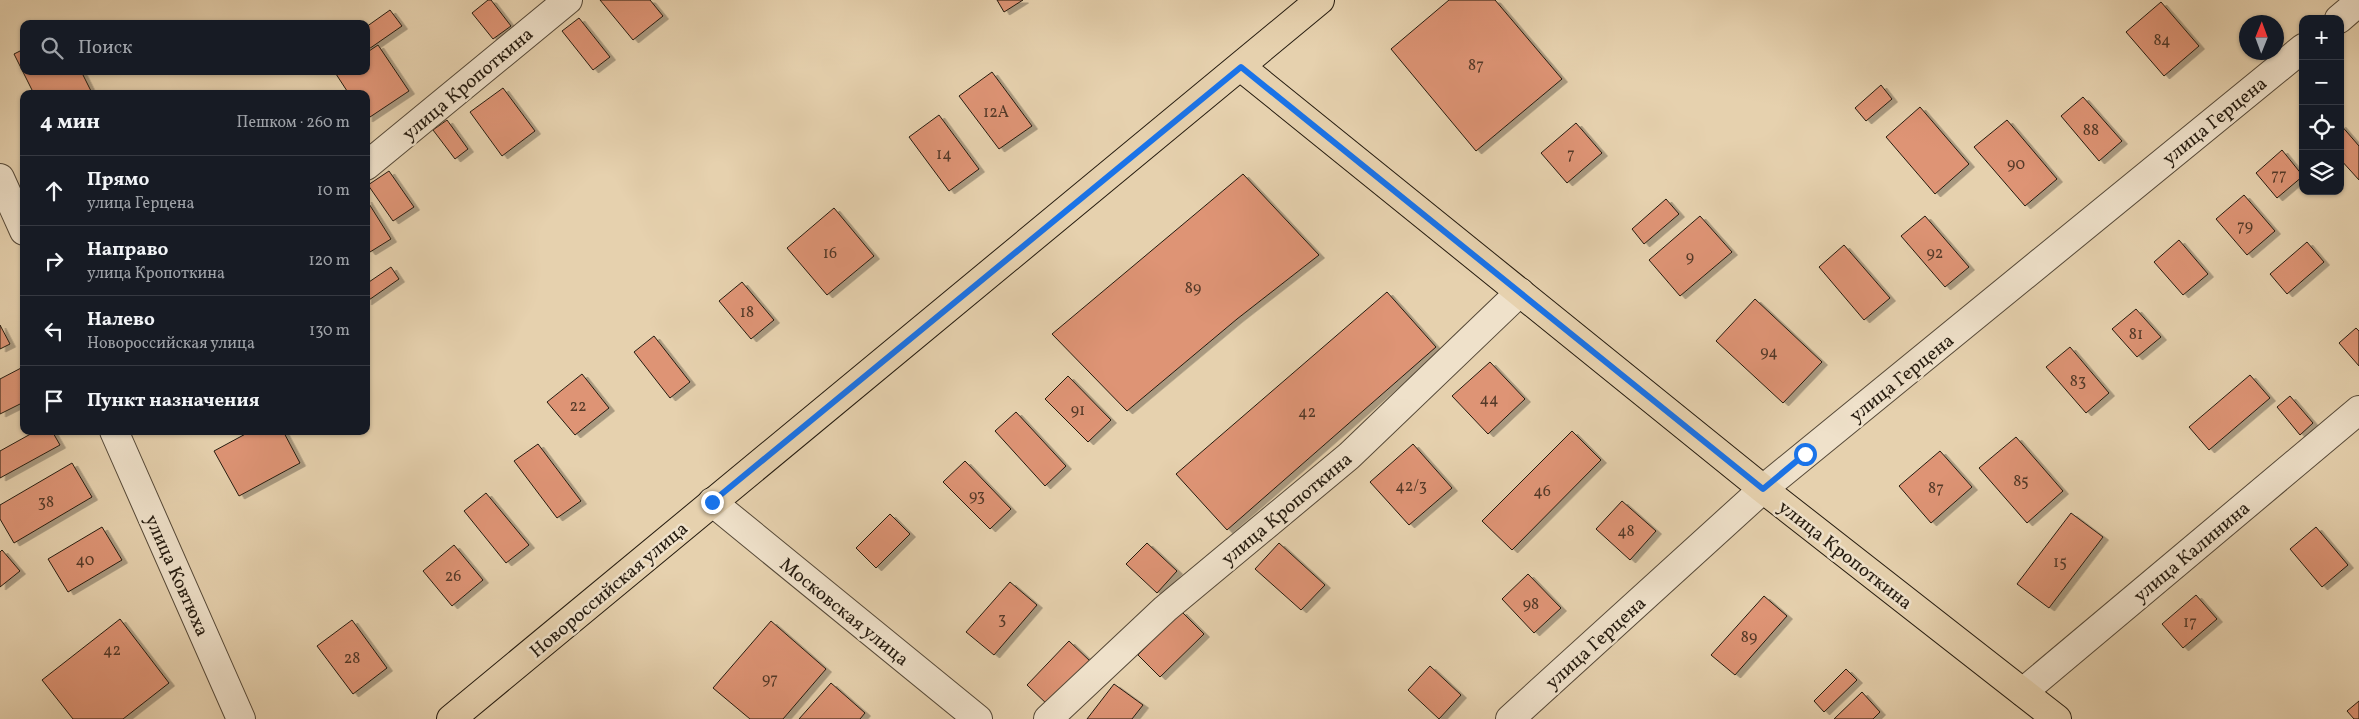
<!DOCTYPE html>
<html lang="ru">
<meta charset="utf-8">
<style>
body{margin:0;font-family:Vollkorn,serif;background:#20242c;color:#f1f3f6}
.controls{position:absolute;right:15px;top:15px;display:grid;overflow:hidden;border-radius:10px;box-shadow:0 1px 4px #0004}
.controls button{width:45px;height:45px;display:grid;place-items:center;padding:0;border:0;border-bottom:1px solid #363941;background:#171b24;color:#f1f3f6;font:25px sans-serif}
.compass{position:absolute;left:2239px;top:15px;width:45px;height:45px;border-radius:50%;background:#171b24;box-shadow:0 1px 4px #0004;rotate:1deg}
.stop{position:absolute;width:15px;height:15px;margin:-11px;border:4px solid #1a73e8;border-radius:50%;background:#fff}
.stop.end{background:#1a73e8;border-color:#fff;box-shadow:0 1px 5px #0008}
.list{margin:0;padding:0;list-style:none}
h2{display:flex;justify-content:space-between;align-items:center;height:65px;margin:0;padding:0 20px;font-size:21px}
h2 small{font-size:16px;font-weight:400;color:#9ea1a6}
.list li{display:grid;grid-template-columns:32px 1fr auto;gap:15px;align-items:center;box-sizing:border-box;height:70px;padding:0 20px;border-top:1px solid #363941}
.list b{display:block;font-size:19px;white-space:nowrap}
.list p{margin:0;font-size:16px;white-space:nowrap;color:#9ea1a6}
.list em{font-size:16px;font-style:normal;color:#9ea1a6}
.icon{flex:none;width:28px;height:28px;fill:none;stroke:currentColor;stroke-width:2;stroke-linecap:round;stroke-linejoin:round}
.map{position:relative;flex:none;width:2359px;height:719px;overflow:hidden}
.search{position:absolute;background:#171b24;box-shadow:0 1px 4px #0004;left:20px;top:20px;width:350px;height:55px;display:flex;align-items:center;gap:12px;box-sizing:border-box;padding:0 18px;border-radius:10px;color:#9ea1a6;font-size:19px}
.panel{position:absolute;background:#171b24;box-shadow:0 1px 4px #0004;left:20px;top:90px;width:350px;height:345px;border-radius:10px}
.map>svg:first-child{display:block}
.building{fill:#de9475;stroke:#251b0f;filter:url(#shadow)}
.lines{fill:none;stroke-linecap:round;stroke-linejoin:round}
.minor-casing{stroke:#554837;stroke-width:30}
.major-casing{stroke:#251b0f;stroke-width:30}
.minor{stroke:#efe1ca;stroke-width:28}
.major{stroke:#e6d1ae;stroke-width:28}
.route{stroke:#1a73e8;stroke-width:6}
.labels{text-anchor:middle;stroke-width:5;stroke-linejoin:round;paint-order:stroke}
.number-label{font-size:16px;fill:#533928}
.street-label{font-size:19px;fill:#251b0f;stroke:#efe1ca}
</style>
<div class="map">
<svg width="2359" height="719" viewBox="0 0 2359 719">
<defs>
<filter id="shadow"><feDropShadow dx="5.5" dy="3" stdDeviation="0" flood-color="#0004"/></filter>
</defs>
<rect width="100%" height="100%" fill="#e6d1ae"/>
<filter id="stains"><feTurbulence type="fractalNoise" baseFrequency=".004" numOctaves="4"/><feColorMatrix values="0 0 0 0 .2 0 0 0 0 .09 0 0 0 0 .02 0 0 0 .5 -.17"/></filter>
<radialGradient id="worn" r=".72"><stop offset=".6" stop-color="#630" stop-opacity="0"/><stop offset="1" stop-color="#630" stop-opacity=".3"/></radialGradient>
<path class="building" d="M488 0H491L511 26 493 39 472 13Z
M600 0H650L663 16 633 40Z
M997 0H1023L1004 12Z
M1449 0H1495L1562 79 1476 151 1391 49Z
M2161 2 2199 46 2164 76 2126 32Z
M390 10 402 26 366 51V27Z
M579 18 610 57 593 70 562 31Z
M378 45 409 91 367 119 366 94H349L336 74 340 71H366V53Z
M24 49V71H81L92 93 34 94 14 54Z
M992 72 1032 126 999 149 959 96Z
M1881 85 1892 99 1866 121 1855 108Z
M503 88 535 131 502 156 470 112Z
M2083 97 2122 141 2099 161 2061 116Z
M1920 107 1969 164 1935 194 1886 137Z
M939 115 979 169 949 191 909 137Z
M447 120 468 149 455 159 433 130Z
M2007 120 2057 179 2025 206 1974 147Z
M1576 123 1602 153 1567 183 1541 153Z
M2340 124 2359 146V180L2340 159Z
M2282 150 2303 176 2277 198 2256 173Z
M389 171 414 207 393 221 368 185Z
M1243 174 1319 255 1237 319 1127 411 1052 334Z
M2244 195 2275 231 2247 255 2216 219Z
M366 199 391 239 370 252 366 247Z
M1666 199 1679 214 1644 244 1632 229Z
M834 208 874 256 827 295 787 248Z
M1700 216 1732 252 1680 296 1649 260Z
M1925 216 1969 267 1945 287 1901 236Z
M2179 240 2208 274 2183 295 2154 262Z
M2307 242 2324 262 2287 294 2270 274Z
M1844 245 1890 298 1864 320 1819 267Z
M391 267 399 279 366 302V284Z
M742 282 774 320 751 339 719 301Z
M1387 292 1436 347 1227 530 1176 474Z
M1755 299 1822 362 1783 403 1716 341Z
M2136 309 2161 337 2137 357 2112 329Z
M0 325 10 344 0 349Z
M2356 328 2359 331V366L2339 343Z
M654 336 690 382 670 398 634 352Z
M2070 347 2109 393 2086 413 2046 367Z
M1490 362 1525 399 1488 434 1452 396Z
M23 367 24 402 0 414V379Z
M582 374 609 408 575 435 547 402Z
M2250 375 2270 398 2209 450 2189 427Z
M1068 376 1111 420 1088 442 1045 399Z
M2290 396 2313 423 2300 435 2277 407Z
M1016 412 1066 466 1045 486 995 431Z
M36 431H52L60 445 0 478V451Z
M251 431H283L300 463 239 496 214 451Z
M1572 431 1601 460 1512 550 1482 521Z
M2016 437 2063 491 2027 523 1979 468Z
M538 444 581 501 557 518 514 461Z
M1413 444 1452 488 1409 525 1370 482Z
M1940 451 1972 487 1931 523 1899 486Z
M965 461 1011 509 990 529 943 482Z
M72 463 92 497 14 543 0 519V505Z
M486 493 529 545 506 563 464 511Z
M1622 501 1656 531 1630 560 1596 529Z
M2071 513 2103 537 2049 608 2017 584Z
M890 514 910 534 876 568 856 548Z
M102 527 122 560 68 592 48 559Z
M2316 527 2348 565 2322 587 2290 549Z
M1147 543 1177 571 1157 593 1126 564Z
M1279 543 1325 585 1301 610 1255 569Z
M454 545 483 580 452 606 423 571Z
M2 550 20 571 0 587V552Z
M1528 574 1561 608 1534 633 1502 599Z
M1010 582 1037 605 994 655 966 632Z
M2196 595 2217 619 2183 648 2162 624Z
M1764 596 1787 616 1735 675 1711 655Z
M1181 611 1204 634 1160 677 1138 655Z
M120 619 169 683 123 719H73L42 680Z
M352 620 387 668 353 694 317 646Z
M771 621 826 669 783 719H750L713 688Z
M1069 641 1091 662 1049 706 1027 685Z
M1430 666 1461 695 1439 719 1408 690Z
M1846 669 1857 680 1824 712 1814 701Z
M831 683 865 713 860 719H799Z
M1114 684 1143 705 1132 719H1087Z
M1862 692 1880 712 1873 719H1834Z
M2359 701V719H2354L2347 711Z"/>
<g class="lines">
<g class="minor-casing">
<path id="minor" d="M2339 19 2359 2
M366 166 568 0
M0 178 24 231
M114 431 241 719
M712 502 978 719
M2023 692 2359 410
M1048 719 1165 609 1349 456 1520 292
M1510 719 1763 489 2303 48"/>
</g>
<g class="major-casing">
<path id="major" d="M1241 67 1763 489 2057 719
M451 719 1320 0"/>
</g>
<use href="#minor" class="minor"/>
<use href="#major" class="major"/>
</g>
<g class="lines">
<path class="route" d="M712 502 1241 67 1763 489 1805 454"/>
</g>
<g class="labels">
<g class="number-label">
<text x="2162" y="45">84</text>
<text x="1476" y="70">87</text>
<text x="996" y="117">12А</text>
<text x="2091" y="135">88</text>
<text x="944" y="159">14</text>
<text x="1571" y="159">7</text>
<text x="2016" y="169">90</text>
<text x="2279" y="180">77</text>
<text x="2245" y="231">79</text>
<text x="830" y="258">16</text>
<text x="1935" y="258">92</text>
<text x="1690" y="262">9</text>
<text x="1193" y="293">89</text>
<text x="747" y="317">18</text>
<text x="2136" y="339">81</text>
<text x="1769" y="357">94</text>
<text x="2078" y="386">83</text>
<text x="1489" y="404">44</text>
<text x="578" y="411">22</text>
<text x="1078" y="415">91</text>
<text x="1307" y="417">42</text>
<text x="2021" y="486">85</text>
<text x="1411" y="491">42/3</text>
<text x="1936" y="493">87</text>
<text x="1542" y="496">46</text>
<text x="977" y="501">93</text>
<text x="46" y="507">38</text>
<text x="1626" y="536">48</text>
<text x="85" y="565">40</text>
<text x="2060" y="567">15</text>
<text x="453" y="581">26</text>
<text x="1531" y="609">98</text>
<text x="1002" y="624">3</text>
<text x="2190" y="627">17</text>
<text x="1749" y="642">89</text>
<text x="112" y="655">42</text>
<text x="352" y="663">28</text>
<text x="770" y="684">97</text>
</g>
<g class="street-label">
<text transform="translate(467 83) rotate(-40)" y="7">улица Кропоткина</text>
<text transform="translate(2214 120) rotate(-39)" y="7">улица Герцена</text>
<text transform="translate(1901 377) rotate(-39)" y="7">улица Герцена</text>
<text transform="translate(1286 508) rotate(-40)" y="7">улица Кропоткина</text>
<text transform="translate(2191 551) rotate(-40)" y="7">улица Калинина</text>
<text transform="translate(1846 554) rotate(38)" y="7">улица Кропоткина</text>
<text transform="translate(178 575) rotate(66)" y="7">улица Ковтюха</text>
<text transform="translate(608 589) rotate(-40)" y="7">Новороссийская улица</text>
<text transform="translate(845 611) rotate(39)" y="7">Московская улица</text>
<text transform="translate(1595 642) rotate(-42)" y="7">улица Герцена</text>
</g>
</g>
<rect width="100%" height="100%" filter="url(#stains)"/>
<rect width="100%" height="100%" fill="url(#worn)"/>
</svg>
<div class="controls">
<button>+</button>
<button>−</button>
<button><svg class="icon" aria-label="locate" viewBox="0 0 24 24"><circle cx="12" cy="12" r="6"/><path d="M12 2v4M12 18v4M2 12h4M18 12h4"/></svg></button>
<button><svg class="icon" aria-label="layers" viewBox="0 0 24 24"><path d="M12 4l9 5-9 5-9-5zM3 14l9 5 9-5"/></svg></button>
</div>
<svg class="compass" viewBox="-18 -18 36 36"><path d="M0-13l5 13h-10z" fill="#e53935"/><path d="M0 13l5-13h-10z" fill="#9ea1a6"/></svg>
<div class="stop" style="left:1805px;top:454px"></div>
<div class="stop end" style="left:712px;top:502px"></div>
<div class="search"><svg class="icon" aria-label="search" viewBox="0 0 24 24"><circle cx="10" cy="10" r="6"/><path d="M15 15l6 6"/></svg>Поиск</div>
<section class="panel">
<h2>4 мин<small>Пешком · 260 m</small></h2>
<ul class="list">
<li><svg class="icon" aria-label="ahead" viewBox="0 0 24 24"><path d="M12 20V5M6 11l6-6 6 6"/></svg><div><b>Прямо</b><p>улица Герцена</p></div><em>10 m</em></li>
<li><svg class="icon" aria-label="right" viewBox="0 0 24 24"><path d="M7 20v-9h11M14 6l5 5-5 5"/></svg><div><b>Направо</b><p>улица Кропоткина</p></div><em>120 m</em></li>
<li><svg class="icon" aria-label="left" viewBox="0 0 24 24"><path d="M17 20v-9H6M10 6l-5 5 5 5"/></svg><div><b>Налево</b><p>Новороссийская улица</p></div><em>130 m</em></li>
<li><svg class="icon" aria-label="arrive" viewBox="0 0 24 24"><path d="M6 21V4h12l-3 4 3 4H6"/></svg><div><b>Пункт назначения</b></div></li>
</ul>
</section>
</div>
